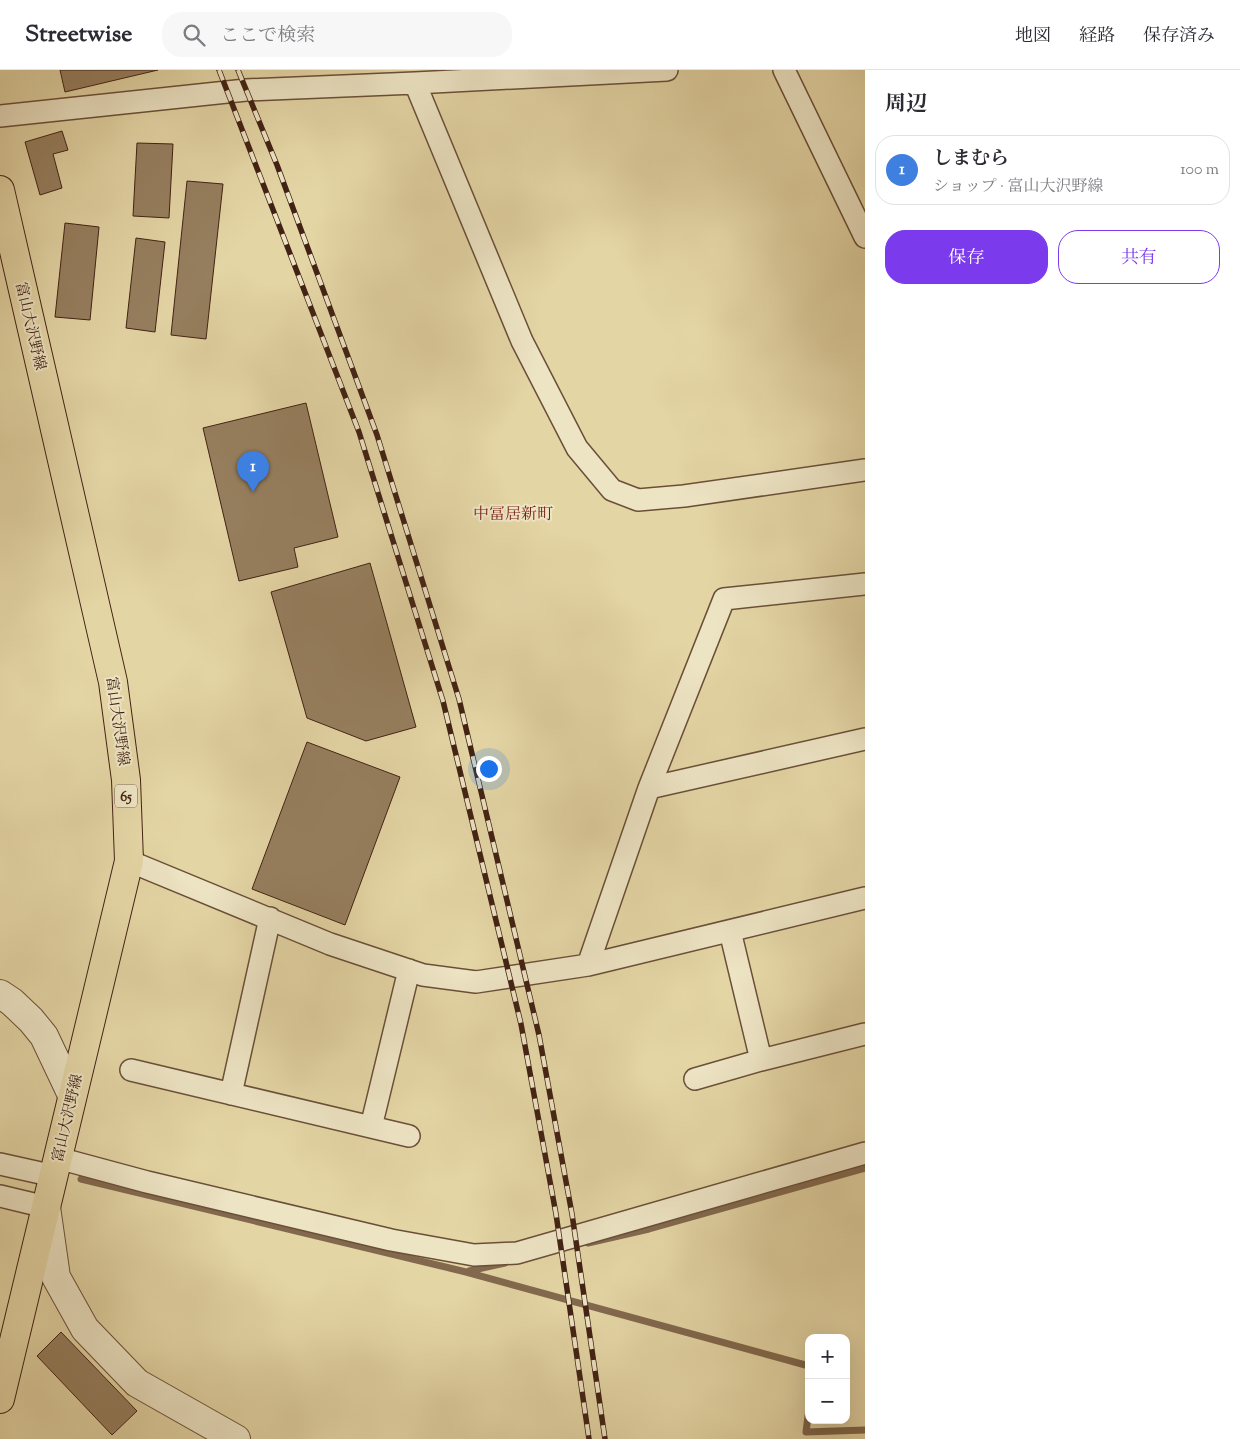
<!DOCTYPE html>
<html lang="ja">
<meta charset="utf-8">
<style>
body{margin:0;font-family:"Sorts Mill Goudy","Noto Serif JP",serif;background:#f7f7f7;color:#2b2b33}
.controls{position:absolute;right:15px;bottom:15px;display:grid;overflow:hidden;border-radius:10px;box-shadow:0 5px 20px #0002}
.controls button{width:45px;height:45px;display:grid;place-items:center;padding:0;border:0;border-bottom:1px solid #e1e1e2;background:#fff;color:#2b2b33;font:25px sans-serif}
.you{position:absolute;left:488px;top:698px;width:18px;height:18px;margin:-12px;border:4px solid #fff;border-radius:50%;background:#1a73e8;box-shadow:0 0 0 8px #1a73e833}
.badge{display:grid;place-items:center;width:32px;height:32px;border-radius:50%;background:#7c3aed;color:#fff;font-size:16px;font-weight:700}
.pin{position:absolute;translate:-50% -41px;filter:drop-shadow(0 1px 2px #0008)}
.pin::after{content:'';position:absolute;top:26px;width:18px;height:15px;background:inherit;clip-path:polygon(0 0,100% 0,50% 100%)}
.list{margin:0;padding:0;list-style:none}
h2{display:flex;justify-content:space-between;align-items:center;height:65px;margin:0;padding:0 20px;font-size:21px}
h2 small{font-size:16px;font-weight:400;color:#7c7c81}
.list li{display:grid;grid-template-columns:32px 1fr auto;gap:15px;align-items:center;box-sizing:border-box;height:70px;margin:0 10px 10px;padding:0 10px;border:1px solid #e1e1e2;border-radius:20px}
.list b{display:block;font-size:19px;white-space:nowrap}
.list p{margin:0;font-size:16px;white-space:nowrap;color:#7c7c81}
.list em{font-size:16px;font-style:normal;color:#7c7c81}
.actions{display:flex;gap:10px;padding:15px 20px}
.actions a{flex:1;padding:11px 0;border:1px solid #7c3aed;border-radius:20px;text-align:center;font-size:18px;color:#7c3aed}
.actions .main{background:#7c3aed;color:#fff}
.icon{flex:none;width:28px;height:28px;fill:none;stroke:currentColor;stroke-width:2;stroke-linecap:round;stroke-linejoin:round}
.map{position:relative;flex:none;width:865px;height:1369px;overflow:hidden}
header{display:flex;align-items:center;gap:30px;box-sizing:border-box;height:70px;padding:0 25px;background:#fff;border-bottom:1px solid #e1e1e2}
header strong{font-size:24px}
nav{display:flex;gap:28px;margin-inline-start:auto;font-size:18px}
.search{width:350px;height:45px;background:#f7f7f7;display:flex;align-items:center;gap:12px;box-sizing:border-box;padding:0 18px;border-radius:20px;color:#7c7c81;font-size:19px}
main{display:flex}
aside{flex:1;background:#fff}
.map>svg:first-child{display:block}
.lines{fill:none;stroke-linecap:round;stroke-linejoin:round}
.stream{stroke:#82694e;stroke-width:7}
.building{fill:#967f5f;stroke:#422214}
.minor-casing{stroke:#6a4f38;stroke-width:24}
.tertiary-casing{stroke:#6a4f38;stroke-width:30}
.primary-casing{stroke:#422214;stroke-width:30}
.minor{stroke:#ede4c4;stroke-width:21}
.tertiary{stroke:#ede4c4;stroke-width:28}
.primary{stroke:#e4d5a5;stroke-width:28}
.rail-casing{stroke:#422214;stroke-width:5.5}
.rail{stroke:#ede4c4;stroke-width:4;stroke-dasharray:11;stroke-linecap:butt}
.labels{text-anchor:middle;stroke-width:4;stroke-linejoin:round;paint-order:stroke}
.shield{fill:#ede4c4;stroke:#755c49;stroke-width:1}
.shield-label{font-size:14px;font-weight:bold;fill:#422214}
.street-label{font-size:15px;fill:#422214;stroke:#ede4c4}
.neighbourhood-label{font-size:16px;fill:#7a1f14;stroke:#ede4c4}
</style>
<header>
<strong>Streetwise</strong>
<div class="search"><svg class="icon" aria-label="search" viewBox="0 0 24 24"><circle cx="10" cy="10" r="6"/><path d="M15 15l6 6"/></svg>ここで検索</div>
<nav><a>地図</a><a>経路</a><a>保存済み</a></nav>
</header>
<main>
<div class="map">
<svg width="865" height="1369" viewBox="0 0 865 1369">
<rect width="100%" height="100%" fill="#e4d5a5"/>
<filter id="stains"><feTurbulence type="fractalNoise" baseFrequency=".004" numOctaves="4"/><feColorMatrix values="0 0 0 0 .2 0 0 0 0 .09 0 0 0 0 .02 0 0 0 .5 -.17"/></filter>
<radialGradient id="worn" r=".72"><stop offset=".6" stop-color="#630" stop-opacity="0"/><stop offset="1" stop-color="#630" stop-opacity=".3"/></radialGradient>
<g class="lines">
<path class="stream" d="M81 1109 466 1202 809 1296
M588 1173 649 1159 865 1098
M469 1201 505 1193
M809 1338 806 1362 865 1360"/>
</g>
<path class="building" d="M60 0H158L65 22Z
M62 61 68 80 53 84 62 118 40 125 25 72Z
M137 73 173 74 169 148 133 146Z
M187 111 223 114 206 269 171 265Z
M65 153 99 157 90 250 55 247Z
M136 168 165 172 155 262 126 258Z
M306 333 338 467 294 478 298 497 239 511 203 358Z
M370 493 416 657 366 671 307 648 271 522Z
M307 672 400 707 345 855 252 819Z
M61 1262 137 1341 112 1365 37 1286Z"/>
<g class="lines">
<g class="minor-casing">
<path id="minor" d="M784 0 865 167
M415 13 522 271 577 378 612 420 638 430 684 426 865 400
M0 46 246 20 415 13 667 0
M649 718 865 669
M129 791 330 874 423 905 476 912 588 895 865 828
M730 861 761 990
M588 895 649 718 724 529 865 514
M131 1000 409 1066
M695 1009 761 990 865 964
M231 1024 270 848
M371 1057 409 900
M58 1088 147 1112 391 1170 474 1185 517 1183 865 1083
M0 1094 54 1106
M0 1126 46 1137"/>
</g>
<g class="tertiary-casing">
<path id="tertiary" d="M0 924 12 932 31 950 44 966 72 1025
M46 1137 56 1207 85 1259 137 1313 236 1369"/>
</g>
<g class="primary-casing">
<path id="primary" d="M0 120 113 612 126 710 129 791 0 1329"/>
</g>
<use href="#minor" class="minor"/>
<use href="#tertiary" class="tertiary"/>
<use href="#primary" class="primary"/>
<g class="rail-casing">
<path id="rail" d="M219 0 359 362 443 631 521 954 556 1144 589 1369
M238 0 277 95 377 365 459 629 539 965 572 1144 605 1369"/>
</g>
<use href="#rail" class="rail"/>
</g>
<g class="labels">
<rect class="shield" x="115" y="714.5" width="22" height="23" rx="4"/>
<g class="shield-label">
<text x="126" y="731">65</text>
</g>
<g class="street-label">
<text transform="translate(31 256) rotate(77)" y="5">富山大沢野線</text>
<text transform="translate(118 651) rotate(82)" y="5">富山大沢野線</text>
<text transform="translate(67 1048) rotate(-77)" y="5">富山大沢野線</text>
</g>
<g class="neighbourhood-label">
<text x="513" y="449">中冨居新町</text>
</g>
</g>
<rect width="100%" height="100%" filter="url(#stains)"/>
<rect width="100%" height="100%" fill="url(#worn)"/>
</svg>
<div class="controls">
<button>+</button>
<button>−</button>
</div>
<div class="you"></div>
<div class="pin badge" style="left:253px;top:422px;background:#3f7fe0">1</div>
</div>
<aside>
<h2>周辺<small></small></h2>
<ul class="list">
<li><span class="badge" style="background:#3f7fe0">1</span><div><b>しまむら</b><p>ショップ · 富山大沢野線</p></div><em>100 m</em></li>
</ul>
<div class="actions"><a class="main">保存</a><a>共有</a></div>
</aside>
</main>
